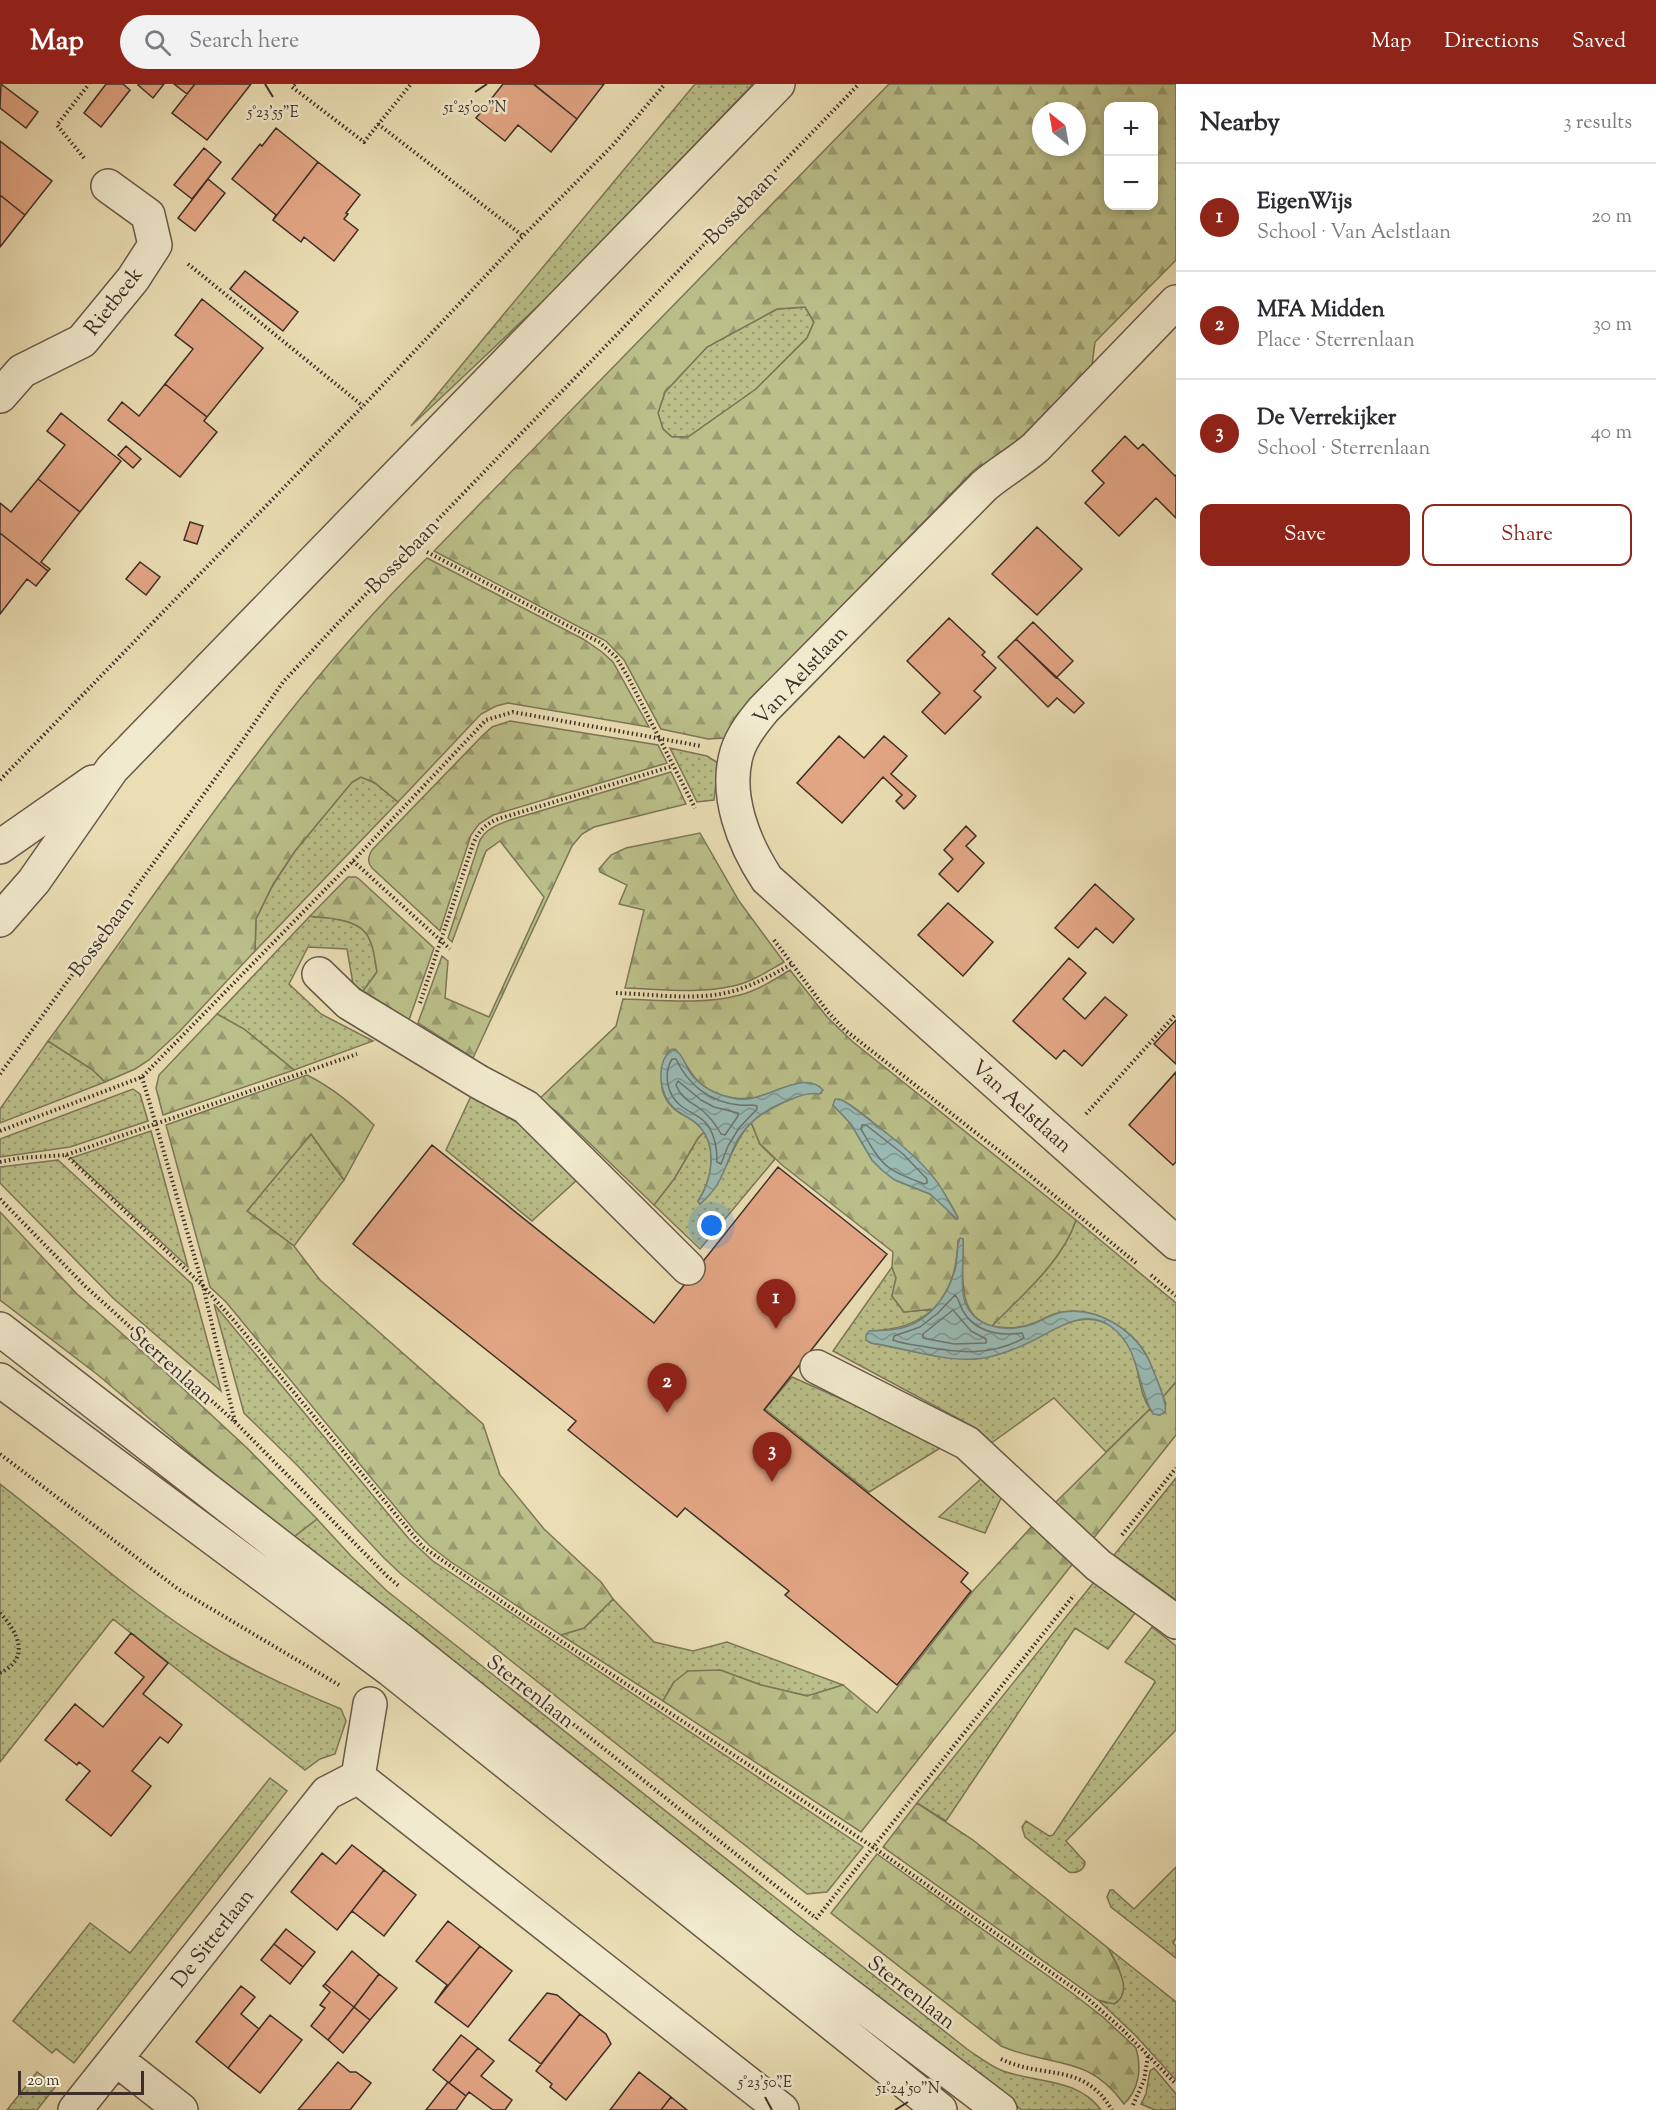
<!DOCTYPE html>
<meta charset="utf-8">
<style>
body{margin:0;font-family:"Sorts Mill Goudy",serif;background:#f2f2f3;color:#2b2b33}
.controls{position:absolute;right:18px;top:18px;display:grid;overflow:hidden;border-radius:12px;box-shadow:0 3px 9px #0003}
.controls button{width:54px;height:54px;display:grid;place-items:center;padding:0;border:0;border-bottom:2px solid #e1e1e2;background:#fff;color:#2b2b33;font:30px sans-serif}
.compass{position:absolute;left:1032px;top:18px;width:54px;height:54px;border-radius:50%;background:#fff;box-shadow:0 3px 9px #0003;rotate:329deg}
.scale{position:absolute;left:18px;bottom:15px;width:126px;box-sizing:border-box;padding-left:6px;border:3px solid #3d2e27;border-top:0;font-size:16px;line-height:21px;white-space:nowrap;color:#3d2e27;-webkit-text-stroke:4px #f2eace;paint-order:stroke}
.you{position:absolute;left:712px;top:1142px;width:21px;height:21px;margin:-15px;border:4px solid #fff;border-radius:50%;background:#1a73e8;box-shadow:0 0 0 9px #1a73e833}
.badge{display:grid;place-items:center;width:39px;height:39px;border-radius:50%;background:#8f2418;color:#fff;font-size:20px;font-weight:700}
.pin{position:absolute;translate:-50% -50px;filter:drop-shadow(0 2px 3px #0008)}
.pin::after{content:'';position:absolute;top:32px;width:21px;height:18px;background:inherit;clip-path:polygon(0 0,100% 0,50% 100%)}
.list{margin:0;padding:0;list-style:none}
h2{display:flex;justify-content:space-between;align-items:center;height:78px;margin:0;padding:0 24px;font-size:26px}
h2 small{font-size:20px;font-weight:400;color:#7c7c81}
.list li{display:grid;grid-template-columns:39px 1fr auto;gap:18px;align-items:center;box-sizing:border-box;height:108px;padding:0 24px;border-top:2px solid #e1e1e2}
.list b{display:block;font-size:22px;white-space:nowrap}
.list p{margin:0;font-size:20px;white-space:nowrap;color:#7c7c81}
.list em{font-size:20px;font-style:normal;color:#7c7c81}
.actions{display:flex;gap:12px;padding:18px 24px}
.actions a{flex:1;padding:14px 0;border:2px solid #8f2418;border-radius:12px;text-align:center;font-size:21px;color:#8f2418}
.actions .main{background:#8f2418;color:#fff}
.icon{flex:none;width:33px;height:33px;fill:none;stroke:currentColor;stroke-width:2;stroke-linecap:round;stroke-linejoin:round}
.map{position:relative;flex:none;width:1176px;height:2026px;overflow:hidden}
header{display:flex;align-items:center;gap:36px;box-sizing:border-box;height:84px;padding:0 30px;background:#8f2418;color:#fff}
header strong{font-size:28px}
nav{display:flex;gap:33px;margin-inline-start:auto;font-size:21px}
.search{width:420px;height:54px;background:#f2f2f3;display:flex;align-items:center;gap:15px;box-sizing:border-box;padding:0 21px;border-radius:33px;color:#7c7c81;font-size:22px}
main{display:flex}
aside{flex:1;background:#fff}
.map>svg:first-child{display:block}
.grass{fill:url(#grass-dots);stroke:#7c7758;stroke-width:1.5}
.forest{fill:url(#forest-firs);stroke:#7c7758;stroke-width:1.5;fill-rule:evenodd}
.water{fill:url(#water-waves);stroke:#75837c;stroke-width:1.5}
.lines{fill:none;stroke-linecap:round;stroke-linejoin:round}
.shore{stroke:#6c746e;stroke-width:1.5}
.building{fill:#e3a685;stroke:#3d2e27;stroke-width:1.5}
.minor-casing{stroke:#685a4a;stroke-width:36}
.path{stroke:#3d2e27;stroke-width:4;stroke-dasharray:1.5 3;stroke-linecap:butt}
.minor{stroke:#f2eace;stroke-width:33}
.ticks{fill:none;stroke:#3d2e27;stroke-width:2}
.labels{text-anchor:middle;stroke-width:5;stroke-linejoin:round;paint-order:stroke}
.street-label{font-size:21px;fill:#3d2e27;stroke:#f2eace}
.ticks-label{font-size:15px;text-anchor:middle;fill:#3d2e27;stroke:#f2eace;stroke-width:5;stroke-linejoin:round;paint-order:stroke}
</style>
<header>
<strong>Map</strong>
<div class="search"><svg class="icon" aria-label="search" viewBox="0 0 24 24"><circle cx="10" cy="10" r="6"/><path d="M15 15l6 6"/></svg>Search here</div>
<nav><a>Map</a><a>Directions</a><a>Saved</a></nav>
</header>
<main>
<div class="map">
<svg width="1176" height="2026" viewBox="0 0 1176 2026">
<defs>
<pattern id="grass-dots" width="8" height="8" patternUnits="userSpaceOnUse" patternTransform="scale(1.5)"><rect width="8" height="8" fill="#bbc08a"/><path d="M2 2h.1M6 6h.1" fill="none" stroke="#999c71" stroke-width="1.8" stroke-linecap="round"/></pattern>
<pattern id="forest-firs" width="22" height="20" patternUnits="userSpaceOnUse" patternTransform="scale(1.5)"><rect width="22" height="20" fill="#bbc08a"/><path d="M5 1l3.5 6h-7zM16 11l3.5 6h-7z" fill="#999c71"/></pattern>
<pattern id="water-waves" width="16" height="10" patternUnits="userSpaceOnUse" patternTransform="scale(1.5)"><rect width="16" height="10" fill="#9abbb5"/><path d="M0 5q4-4 8 0t8 0" fill="none" stroke="#7f9893"/></pattern>
</defs>
<rect width="100%" height="100%" fill="#ebdeb4"/>
<filter id="stains"><feTurbulence type="fractalNoise" baseFrequency=".00333" numOctaves="4"/><feColorMatrix values="0 0 0 0 .2 0 0 0 0 .09 0 0 0 0 .02 0 0 0 .5 -.17"/></filter>
<radialGradient id="worn" r=".72"><stop offset=".6" stop-color="#630" stop-opacity="0"/><stop offset="1" stop-color="#630" stop-opacity=".3"/></radialGradient>
<path class="grass" d="M695 0H753L555 206 411 342Z
M805 223 814 238 807 254 756 305 688 353H672L663 345 658 329 665 308 707 263 777 225Z
M670 664 707 672 718 679 714 716 697 718Z
M361 693 375 699 398 718 255 867 256 835 273 801 295 767 352 698Z
M310 832C318 834 326 833 335 835 371 840 372 857 377 888L363 907 353 900 347 865 308 863 289 900 321 930 373 957 294 986 244 945 217 930Z
M48 957 93 986 105 998 0 1039V1025Z
M133 1005 140 1010 148 1037 70 1063 0 1073V1055Z
M471 1012 527 1044 577 1096 532 1137 446 1066Z
M751 1038 760 1060 775 1075 700 1165 654 1121 674 1095 698 1054 704 1048C717 1070 711 1097 698 1117L700 1120C726 1097 729 1063 751 1038Z
M151 1047 188 1183 71 1074Z
M311 1050 344 1096 294 1162 247 1127Z
M58 1076 192 1200 221 1307 113 1214 0 1099V1083Z
M1076 1136 1176 1219V1298L1163 1313C1157 1301 1154 1287 1148 1274 1131 1242 1090 1219 1054 1230 1048 1232 1043 1235 1037 1238 1023 1244 1007 1245 992 1242 1022 1211 1062 1178 1076 1136Z
M892 1183 896 1194 892 1212 904 1228 934 1225C912 1242 898 1245 871 1247V1259C915 1267 962 1283 1006 1268 1038 1257 1079 1219 1112 1243 1144 1267 1133 1300 1150 1325L1106 1368 1054 1314 990 1360 991 1358 976 1344 833 1267Z
M214 1220 409 1455 433 1477 863 1763 827 1808 807 1810 401 1490 384 1474 297 1381 244 1329Z
M792 1293 945 1361 869 1408 765 1325Z
M983 1393 1002 1412 985 1449 939 1433Z
M1176 1394V1516L1114 1471Z
M0 1400C70 1454 135 1514 210 1561 251 1587 296 1606 341 1625L346 1637 335 1670 320 1675 305 1686 113 1535 0 1678Z
M317 1435 351 1472 387 1507 967 1965C979 1973 990 1982 1003 1987 1037 1999 1078 1994 1101 2026H1022L973 1991 291 1455Z
M1094 1498 1135 1529 1108 1565 1075 1544 946 1737 917 1719Z
M613 1515 654 1558 693 1567 727 1558 843 1601 808 1612 761 1601 720 1586 674 1598 663 1617 561 1551 584 1544Z
M1152 1543 1176 1562V1646L1066 1757 1085 1778C1085 1786 1076 1790 1069 1788L1025 1753 1022 1743 1026 1737 1049 1752 1053 1751 1152 1603 1155 1598 1154 1596 1125 1578Z
M270 1694 287 1707 74 1979 56 1965 52 1969 13 1937 90 1839 130 1869Z
M1176 1783V1854L1173 1859 1176 1862V1874L1111 1823 1107 1813 1110 1806H1113L1134 1825Z
M1108 1864 1176 1918V1996L1135 1951 1098 1916 1107 1919 1119 1884Z
M1154 1984 1176 2010V2026H1155L1141 2020 1146 2010 1150 1987Z
M37 1988 56 2002 37 2026H7Z"/>
<path class="forest" d="M889 0H1176V176L1095 258 1092 281 996 379 981 381 973 387 748 619 736 632 725 654 708 655 661 645 624 576 606 557 434 467ZM1108 22H1154V122H1108ZM1041 27H1077V63H1041ZM805 223 814 238 807 254 756 305 688 353H672L663 345 658 329 665 308 707 263 777 225Z
M427 474 583 555 602 568 613 578 649 643 508 619 496 622 481 630 398 718 375 699 361 693 352 698 295 767 273 800 256 835 255 867 179 948 149 976 135 985 105 998 93 986 48 957C170 793 280 618 427 474Z
M510 637 658 661 667 679 493 731 479 740 471 751 440 847 372 784C367 778 368 773 372 766L483 651 492 643Z
M671 688 686 720 594 743 582 750 572 762 473 974 418 939 442 872 448 877 445 914 489 933 544 813 500 757 486 767 452 858 448 854 480 756C487 744 497 741 510 736Z
M700 749 739 817 784 878C768 887 752 898 733 902 698 910 661 905 625 904L644 826 619 820 627 801 600 788 599 785 611 771 626 764Z
M348 793H356L359 795 434 864 409 936 363 907 377 888C372 857 371 840 335 835 326 833 318 834 310 832Z
M790 886 827 933 853 958 1076 1136C1062 1178 1022 1211 992 1242 954 1232 964 1185 963 1155L958 1156C957 1184 952 1203 934 1225L904 1228 892 1212 896 1194 892 1183 893 1168 782 1081 760 1060 751 1038 760 1031 782 1019 806 1009H822C810 1007 791 1002 780 1005 775 1006 771 1009 767 1011 744 1018 719 1015 700 999 689 989 685 976 675 965L669 967C659 988 656 1012 678 1028 688 1034 698 1038 704 1048L698 1054 674 1095 654 1121 556 1027 538 1016 616 942 623 915C661 916 702 921 740 911 758 906 774 896 790 886ZM839 1015C852 1020 863 1031 874 1039 911 1068 936 1092 958 1133L957 1135H955L944 1121 930 1110 895 1096 883 1087 872 1076 851 1040 833 1021Z
M217 930 244 945 294 986 163 1031 156 1004 159 991Z
M307 991C333 1004 353 1021 374 1041L344 1096 311 1050 247 1127 294 1162 320 1196 483 1340 500 1391 544 1445 601 1498 613 1515 584 1544 561 1551 451 1478 430 1462 415 1447 226 1218 210 1203 166 1041Z
M0 1128 77 1210 162 1285 247 1364 317 1435 291 1455 98 1291 0 1216Z
M1176 1298V1351L1093 1455 1055 1419 1150 1325 1153 1329 1160 1331 1166 1320 1163 1313Z
M1034 1440 1074 1478 861 1748 663 1617 674 1598 688 1587 720 1586 761 1601 807 1612 843 1601 877 1629 973 1507Z
M917 1719 973 1756 1108 1864C1116 1880 1135 1908 1114 1920L1098 1916 883 1763Z
M877 1770 1072 1909 1103 1933 1136 1964C1142 1984 1139 2006 1124 2020 1087 1969 1051 1984 1001 1962L831 1829Z"/>
<path class="water" d="M672 965C683 968 685 982 691 990 703 1005 721 1013 740 1015 765 1018 804 984 823 1006L820 1010C807 1008 796 1013 784 1018 762 1027 743 1042 733 1065 723 1088 721 1102 700 1120L698 1117C712 1096 718 1063 700 1043 693 1034 682 1032 674 1024 659 1010 655 979 672 965Z
M835 1015 842 1016 850 1021C879 1044 911 1065 934 1094 944 1106 950 1120 958 1134L957 1135 930 1110 895 1096 883 1087 872 1076 851 1040 833 1021Z
M960 1154 963 1155C964 1173 960 1199 964 1215 973 1245 1007 1249 1033 1240 1043 1236 1051 1230 1063 1228 1099 1223 1137 1247 1151 1281 1155 1292 1168 1318 1165 1328L1160 1331 1153 1330C1136 1301 1141 1267 1113 1244 1087 1223 1059 1243 1036 1255 1023 1262 1008 1268 993 1272 956 1283 908 1264 871 1259L866 1256V1251L869 1247C878 1246 887 1247 896 1245 927 1240 947 1214 955 1186 958 1175 956 1163 960 1154Z"/>
<g class="lines">
<path class="shore" d="M672 975H676C688 1001 710 1018 739 1021 745 1022 752 1020 757 1022V1025L739 1044 728 1062 721 1080 717 1078C717 1064 715 1049 705 1038 698 1031 689 1028 681 1022 667 1011 663 990 672 975Z
M678 997 701 1016 714 1023 738 1029V1032L725 1051 721 1050C716 1041 711 1034 703 1027 692 1018 682 1016 676 1001Z
M862 1041H866L903 1070 927 1095V1099L924 1100C883 1084 883 1083 861 1045Z
M955 1211C959 1215 960 1222 963 1227 976 1249 999 1252 1022 1249L1024 1254C992 1272 960 1269 926 1263 915 1261 903 1260 893 1256L894 1252 920 1243 938 1229Z
M953 1226 971 1247 986 1255V1259L954 1260 923 1254V1250Z"/>
</g>
<path class="building" d="M1 0 38 28 26 44 0 24Z
M106 0H123L130 6 101 43 84 29Z
M139 0H164L153 14 138 1Z
M174 0H195L187 10Z
M195 0H251L207 56 172 29Z
M503 0H533L577 35 551 68 518 41 505 57 476 34Z
M536 0H604L577 35 535 1Z
M276 44 318 78 273 136 276 131 232 95 260 60 262 62Z
M0 57 52 97 25 131 0 111Z
M204 64 221 78 192 115 174 101Z
M318 78 360 111 346 129 348 130 344 135 358 146 334 177 304 153 301 158 273 136Z
M208 95 225 109 195 147 178 134Z
M0 111 25 131 0 163Z
M245 187 298 228 283 247 230 205Z
M202 215 263 264 207 333 165 300 193 265 175 251Z
M165 300 207 333 204 337 217 348 180 393 108 336 122 318 139 332Z
M61 329 121 377 80 428 38 395 65 361 47 347Z
M1125 352 1138 365 1143 360 1175 392 1176 391V434L1156 414 1119 452 1085 419 1104 399 1092 387Z
M126 362 141 375 133 384 118 371Z
M38 395 80 428 41 478 50 485 48 487 0 449V419L11 428Z
M190 438 203 442 197 460 184 456Z
M1037 443 1082 485 1037 531 992 490Z
M0 449 48 487 36 502 27 495 0 530Z
M140 478 160 493 146 511 126 495Z
M949 534 985 568 982 571 996 584 974 607 981 613 945 650 922 628 940 609 907 577Z
M1033 538 1073 577 1056 594 1016 555Z
M1016 555 1084 619 1074 629 1057 614 1048 623 998 573Z
M839 652 864 674 884 652 907 672 891 690 916 712 911 718 904 725 896 717 902 711 883 693 842 739 797 699Z
M966 742 976 752 966 762 984 779 958 808 939 790 953 775 944 766Z
M1095 800 1134 835 1113 859 1096 844 1078 864 1055 844Z
M948 819 993 858 963 892 918 851Z
M1069 874 1086 889 1063 915 1085 935 1105 913 1127 931 1082 982 1064 966 1056 975 1013 937Z
M1176 936V980L1154 960Z
M1176 988V1078L1173 1081 1129 1041Z
M432 1061 654 1239 778 1083 887 1170 764 1326 968 1489 961 1498 971 1507 897 1601 785 1511 789 1507 685 1424 677 1433 568 1346 576 1337 353 1160Z
M131 1549 168 1579 143 1610 182 1641 168 1659 160 1653 132 1687 151 1702 111 1752 66 1716 90 1687 79 1678 77 1681 45 1656 75 1620 103 1643 144 1593 115 1569Z
M352 1761 384 1786 337 1846 291 1808 322 1769 336 1780Z
M384 1786 416 1811 384 1852 352 1827 337 1846Z
M448 1837 480 1862 435 1918 447 1901 416 1877Z
M286 1845 315 1868 303 1883 274 1860Z
M274 1860 303 1883 290 1900 261 1876Z
M480 1862 512 1887 468 1943 435 1918Z
M352 1867 379 1890 354 1923 325 1900Z
M379 1890 397 1904 370 1936 354 1923Z
M325 1900 354 1923 328 1956 311 1942 325 1924 320 1921 330 1908 323 1902Z
M241 1902 255 1913 241 1930 259 1945 228 1984 196 1958Z
M547 1909 557 1911 580 1930 541 1980 509 1956Z
M354 1923 370 1936 343 1969 328 1956Z
M580 1930 606 1950 611 1960 566 2016 550 2003 552 2000 536 1987Z
M270 1931 302 1956 260 2009 228 1984Z
M461 1951 478 1964 449 1999 433 1986Z
M478 1964 494 1977 481 1992 512 2016 505 2026H493L469 2008 466 2012 449 1999Z
M338 1978 350 1988H356L371 1999 350 2026H298Z
M639 1988 671 2013 661 2026H610Z
M448 1998 466 2012 456 2026H426Z
M671 2013 687 2026H661Z"/>
<g class="lines">
<g class="minor-casing">
<path id="minor" d="M1176 218 1036 363C1019 378 1000 388 984 402L764 625C753 638 742 652 737 668 724 711 744 760 767 795L1176 1159
M0 312 22 287 82 257 133 195 155 161 148 131 108 102
M0 763 93 698
M0 836 34 797 112 685 778 0
M319 890 349 919 479 998 526 1023 688 1184
M0 1245 408 1562 785 1863 1000 2026
M817 1283 967 1359 1098 1481 1176 1538
M0 1296 391 1586 940 2026
M370 1620 358 1693 782 2026
M116 1975 181 2026
M75 2026 327 1709 358 1693"/>
</g>
<path class="path" d="M295 0 292 3 364 58 411 0
M378 40 523 152
M84 74 57 41 89 0
M188 180 363 322
M427 468 599 558 616 573 628 593 695 724
M0 696 363 322 523 152 613 61 665 0
M353 777 450 865
M774 856 828 928 845 946 1022 1085 1136 1179
M616 909C655 910 699 918 737 906 756 900 774 890 792 880
M420 919 473 760C478 748 485 740 498 735L673 682
M0 990 233 670 283 598 339 538 859 0
M142 993 203 1202 235 1338
M1086 1030 1176 930
M0 1047 142 993 353 777 486 636 513 628 701 662
M66 1071 203 1202 236 1239 423 1463 514 1526 873 1763 1086 1913 1122 1945 1176 2000
M0 1078 20 1074 66 1071 357 970
M0 1115 85 1202 235 1338 387 1492 400 1503
M1151 1191 1176 1212
M0 1370 178 1505 339 1601
M1122 1451 1176 1384
M0 1529C18 1548 31 1574 0 1589
M524 1601 816 1834
M816 1835 1074 1511
M1001 1975C1044 1996 1083 1977 1112 2026
M1133 2021 1144 1996 1148 1972"/>
<use href="#minor" class="minor"/>
</g>
<path class="ticks" d="M265 0 273 13M475 8 487 0M765 2013 772 2026M895 2026 908 2018"/>
<g class="labels">
<g class="street-label">
<text transform="translate(740 123) rotate(-46)" y="7">Bossebaan</text>
<text transform="translate(113 217) rotate(-52)" y="7">Rietbeek</text>
<text transform="translate(402 472) rotate(-46)" y="7">Bossebaan</text>
<text transform="translate(800 591) rotate(-47)" y="7">Van Aelstlaan</text>
<text transform="translate(101 852) rotate(-54)" y="7">Bossebaan</text>
<text transform="translate(1022 1022) rotate(42)" y="7">Van Aelstlaan</text>
<text transform="translate(172 1281) rotate(42)" y="7">Sterrenlaan</text>
<text transform="translate(531 1607) rotate(38)" y="7">Sterrenlaan</text>
<text transform="translate(212 1854) rotate(-52)" y="7">De Sitterlaan</text>
<text transform="translate(912 1908) rotate(38)" y="7">Sterrenlaan</text>
</g>
</g>
<g class="ticks-label">
<text x="475" y="28">51°25'00"N</text>
<text x="273" y="33">5°23'55"E</text>
<text x="765" y="2003">5°23'50"E</text>
<text x="908" y="2009">51°24'50"N</text>
</g>
<rect width="100%" height="100%" filter="url(#stains)"/>
<rect width="100%" height="100%" fill="url(#worn)"/>
</svg>
<div class="controls">
<button>+</button>
<button>−</button>
</div>
<svg class="compass" viewBox="-18 -18 36 36"><path d="M0-13l5 13h-10z" fill="#e53935"/><path d="M0 13l5-13h-10z" fill="#7c7c81"/></svg>
<div class="scale">20 m</div>
<div class="you"></div>
<div class="pin badge" style="left:776px;top:1245px">1</div>
<div class="pin badge" style="left:667px;top:1329px">2</div>
<div class="pin badge" style="left:772px;top:1398px">3</div>
</div>
<aside>
<h2>Nearby<small>3 results</small></h2>
<ul class="list">
<li><span class="badge">1</span><div><b>EigenWijs</b><p>School · Van Aelstlaan</p></div><em>20 m</em></li>
<li><span class="badge">2</span><div><b>MFA Midden</b><p>Place · Sterrenlaan</p></div><em>30 m</em></li>
<li><span class="badge">3</span><div><b>De Verrekijker</b><p>School · Sterrenlaan</p></div><em>40 m</em></li>
</ul>
<div class="actions"><a class="main">Save</a><a>Share</a></div>
</aside>
</main>
